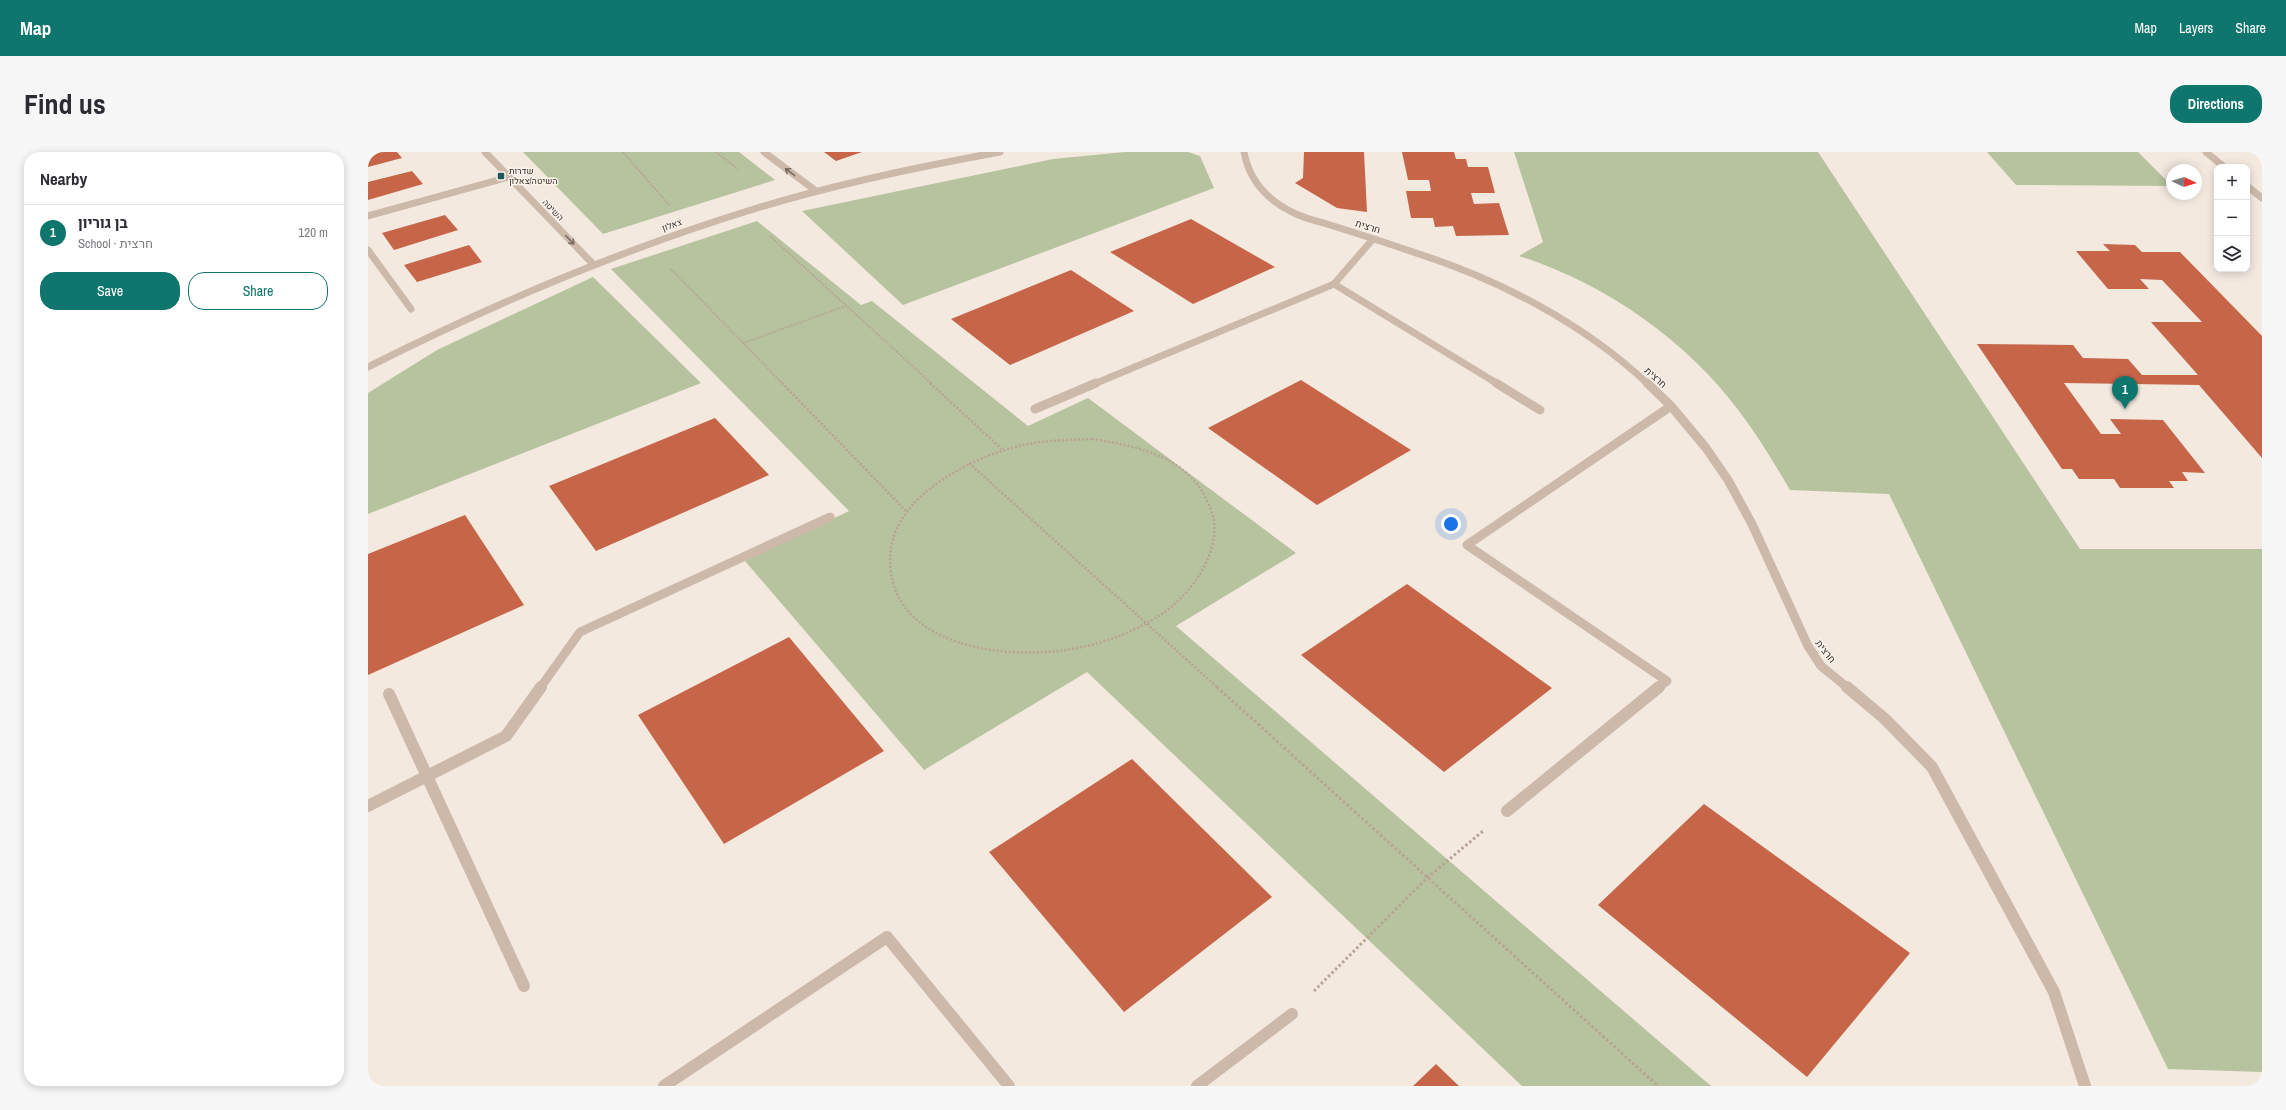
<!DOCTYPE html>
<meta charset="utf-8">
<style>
body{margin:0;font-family:"Archivo Narrow",Heebo,sans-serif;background:#f7f7f7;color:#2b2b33}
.controls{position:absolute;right:12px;top:12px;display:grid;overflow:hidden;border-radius:8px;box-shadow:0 2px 10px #0003}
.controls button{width:36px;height:36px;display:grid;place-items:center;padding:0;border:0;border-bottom:1px solid #e1e1e2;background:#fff;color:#2b2b33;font:20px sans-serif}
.compass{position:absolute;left:1798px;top:12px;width:36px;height:36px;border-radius:50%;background:#fff;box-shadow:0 2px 10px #0003;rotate:94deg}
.you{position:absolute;left:1083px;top:372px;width:14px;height:14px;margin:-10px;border:3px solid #fff;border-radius:50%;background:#1a73e8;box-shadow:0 0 0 6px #1a73e833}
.badge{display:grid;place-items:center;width:26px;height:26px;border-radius:50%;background:#0f766e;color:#fff;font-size:13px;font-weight:700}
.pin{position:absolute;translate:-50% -33px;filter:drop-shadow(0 1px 2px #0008)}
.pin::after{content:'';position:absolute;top:21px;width:14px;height:12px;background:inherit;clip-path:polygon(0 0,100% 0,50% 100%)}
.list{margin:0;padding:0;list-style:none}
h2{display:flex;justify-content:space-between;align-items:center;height:52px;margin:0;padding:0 16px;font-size:17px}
h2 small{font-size:13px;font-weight:400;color:#7c7c81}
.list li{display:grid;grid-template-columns:26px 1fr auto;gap:12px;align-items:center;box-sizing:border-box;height:56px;padding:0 16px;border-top:1px solid #e1e1e2}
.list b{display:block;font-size:15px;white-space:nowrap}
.list p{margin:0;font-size:13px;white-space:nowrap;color:#7c7c81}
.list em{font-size:13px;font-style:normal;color:#7c7c81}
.actions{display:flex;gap:8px;padding:12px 16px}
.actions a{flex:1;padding:9px 0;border:1px solid #0f766e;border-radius:16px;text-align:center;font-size:14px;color:#0f766e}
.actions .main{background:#0f766e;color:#fff}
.icon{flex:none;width:22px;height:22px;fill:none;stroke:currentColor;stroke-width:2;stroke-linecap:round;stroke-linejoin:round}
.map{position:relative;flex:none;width:1894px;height:934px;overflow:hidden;border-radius:16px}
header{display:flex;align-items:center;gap:24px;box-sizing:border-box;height:56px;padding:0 20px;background:#0f766e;color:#fff}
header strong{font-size:19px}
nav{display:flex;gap:22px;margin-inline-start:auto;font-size:14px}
.intro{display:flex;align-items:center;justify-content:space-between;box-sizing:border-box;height:96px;padding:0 24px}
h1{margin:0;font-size:28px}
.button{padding:10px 18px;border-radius:16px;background:#0f766e;color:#fff;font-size:14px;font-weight:700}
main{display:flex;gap:24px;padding:0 24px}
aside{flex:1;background:#fff;border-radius:16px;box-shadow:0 2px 10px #0003}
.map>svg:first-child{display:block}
.green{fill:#b7c39e}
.building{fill:#c76549}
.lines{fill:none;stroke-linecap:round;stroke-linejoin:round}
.path-far2{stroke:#b8a394;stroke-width:2;stroke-dasharray:1.5 1.5;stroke-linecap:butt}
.path-far1{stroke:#b8a394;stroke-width:2.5;stroke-dasharray:2 2;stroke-linecap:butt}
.path{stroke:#b8a394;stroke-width:3;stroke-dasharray:2.5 2.5;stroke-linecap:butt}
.minor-far2{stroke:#ccb9aa;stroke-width:7}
.minor-far1{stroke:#ccb9aa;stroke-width:9}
.minor{stroke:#ccb9aa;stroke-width:12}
.oneway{stroke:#7b6d64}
.poi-dot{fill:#1e585b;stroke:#faf3eb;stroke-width:1.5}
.labels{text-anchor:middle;stroke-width:3;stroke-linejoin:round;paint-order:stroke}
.far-poi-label{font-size:9px;fill:#392e2a;stroke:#faf3eb;text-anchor:start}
.far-street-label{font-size:9px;fill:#392e2a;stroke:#faf3eb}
.street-label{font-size:10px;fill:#392e2a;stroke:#faf3eb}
</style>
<header>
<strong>Map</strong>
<nav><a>Map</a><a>Layers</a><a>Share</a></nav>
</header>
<div class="intro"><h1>Find us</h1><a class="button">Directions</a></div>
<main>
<aside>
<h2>Nearby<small></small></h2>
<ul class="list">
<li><span class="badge">1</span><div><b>בן גוריון</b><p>School · חרצית</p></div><em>120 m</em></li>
</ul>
<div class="actions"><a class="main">Save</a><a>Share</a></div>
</aside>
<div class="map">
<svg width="1894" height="934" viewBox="0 0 1894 934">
<rect width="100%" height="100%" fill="#f3e9df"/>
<path class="green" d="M155 0H371L407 28 235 82Z
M757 0H820L832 4 846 36 535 153 434 59 685 7Z
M1146 0H1450L1712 397H1894V920L1800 917 1521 342 1422 338C1406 311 1390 284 1371 259 1318 188 1236 131 1151 104L1175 90Z
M1619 0H1770L1804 34 1648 33Z
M389 69 493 153 504 149 660 274 720 246 928 401 808 474 1343 934H1154L719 520 556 618 377 409 481 359 243 117Z
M225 125 333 231 0 362V241L69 198Z"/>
<path class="building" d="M0 0H29L34 6 0 15Z
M456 0H494L468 9Z
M936 0H996L999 60 969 56 927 31 935 26Z
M1034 0H1086L1088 7H1098L1100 15H1120L1127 41H1103L1106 52 1131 51 1141 83 1088 84 1085 74 1067 75 1065 66H1043L1038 39H1063L1061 28H1040Z
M44 19 55 32 0 48V30Z
M77 63 90 78 26 98 14 81Z
M823 67 907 115 825 152 742 100Z
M1735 92 1767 93 1774 100H1812L1894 184V306L1831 233 1696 231 1733 282H1753L1742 267 1795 268 1837 321 1814 320 1820 329H1801L1806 336H1752L1746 327H1711L1704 317H1694L1609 192 1705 193 1715 206 1760 207 1774 223H1830L1783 170H1834L1794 128 1772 127 1781 137H1740L1708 99H1742Z
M101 93 114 110 49 130 36 113Z
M703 118 766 159 642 213 583 167Z
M933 228 1043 298 949 353 840 276Z
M347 266 401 323 228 399 181 334Z
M97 363 156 453 0 523V402Z
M1039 432 1184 536 1076 620 933 503Z
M421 485 516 599 356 692 270 563Z
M764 607 904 745 756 860 621 700Z
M1336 652 1542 801 1439 925 1230 753Z
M1068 912 1091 934H1045Z"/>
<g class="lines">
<path class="path-far2" d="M255 0 301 53
M348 0 370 17
M402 84 564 232
M303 117 415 232
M375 191 478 154"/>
<path class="path-far1" d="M414 231 539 360
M562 231 635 298
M724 287C775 295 826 306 844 361 851 382 842 405 832 422 820 441 802 459 782 469 755 485 720 496 689 499 630 506 533 492 523 421 520 400 524 382 536 364 560 328 618 300 660 292 681 288 703 288 724 287Z
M601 311 850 536"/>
<path class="path" d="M849 535 1290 934
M946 839 1059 726 1115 679"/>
<path class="minor-far2" d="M117 0 224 111
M396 0 448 39
M876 0C881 28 897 46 922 59 934 66 949 69 962 73 991 82 1019 91 1048 101 1132 128 1215 171 1280 232
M1838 0 1856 15
M1879 34 1894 46
M0 64 141 25
M0 98 43 157
M966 132 1130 232
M0 215C125 152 252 98 386 57 467 32 549 15 632 0
M726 232 966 132 1005 87"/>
<path class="minor-far1" d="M1128 231 1172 258
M1279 231 1303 254 1338 296 1360 328 1384 372 1440 494 1453 514 1480 536
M667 257 728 231
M172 536 212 480 462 365
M1290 536 1299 529 1099 393 1303 254"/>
<path class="minor" d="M1479 535 1517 567 1564 615 1686 840 1717 934
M21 542 156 834
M0 654 138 584 173 535
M1139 659 1291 535
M296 934 519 785 641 934
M829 934 924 862"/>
</g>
<defs><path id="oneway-shaft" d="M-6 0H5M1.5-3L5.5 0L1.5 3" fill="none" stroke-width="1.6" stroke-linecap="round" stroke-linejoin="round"/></defs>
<g class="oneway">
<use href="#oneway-shaft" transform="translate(422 20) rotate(-143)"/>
<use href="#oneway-shaft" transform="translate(202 88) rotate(46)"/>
</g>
<rect class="poi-dot" x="129" y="20" width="8" height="8" rx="2"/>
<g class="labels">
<g class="far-poi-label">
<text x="141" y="22">שדרות<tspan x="141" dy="10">השיטה/צאלון</tspan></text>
</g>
<g class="far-street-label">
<text transform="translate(185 58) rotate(46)" y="3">השיטה</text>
<text transform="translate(304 73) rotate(-19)" y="3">צאלון</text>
</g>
<g class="street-label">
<text transform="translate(1000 74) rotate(17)" y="4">חרצית</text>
<text transform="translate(1288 225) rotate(42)" y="4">חרצית</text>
<text transform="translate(1458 499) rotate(52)" y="4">חרצית</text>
</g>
</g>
</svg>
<div class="controls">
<button>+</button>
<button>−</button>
<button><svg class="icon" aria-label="layers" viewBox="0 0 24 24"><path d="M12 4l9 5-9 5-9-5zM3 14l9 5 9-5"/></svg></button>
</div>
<svg class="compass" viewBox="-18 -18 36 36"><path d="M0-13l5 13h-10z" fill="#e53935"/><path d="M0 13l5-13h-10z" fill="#7c7c81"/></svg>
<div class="you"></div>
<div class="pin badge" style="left:1757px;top:257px">1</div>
</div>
</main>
